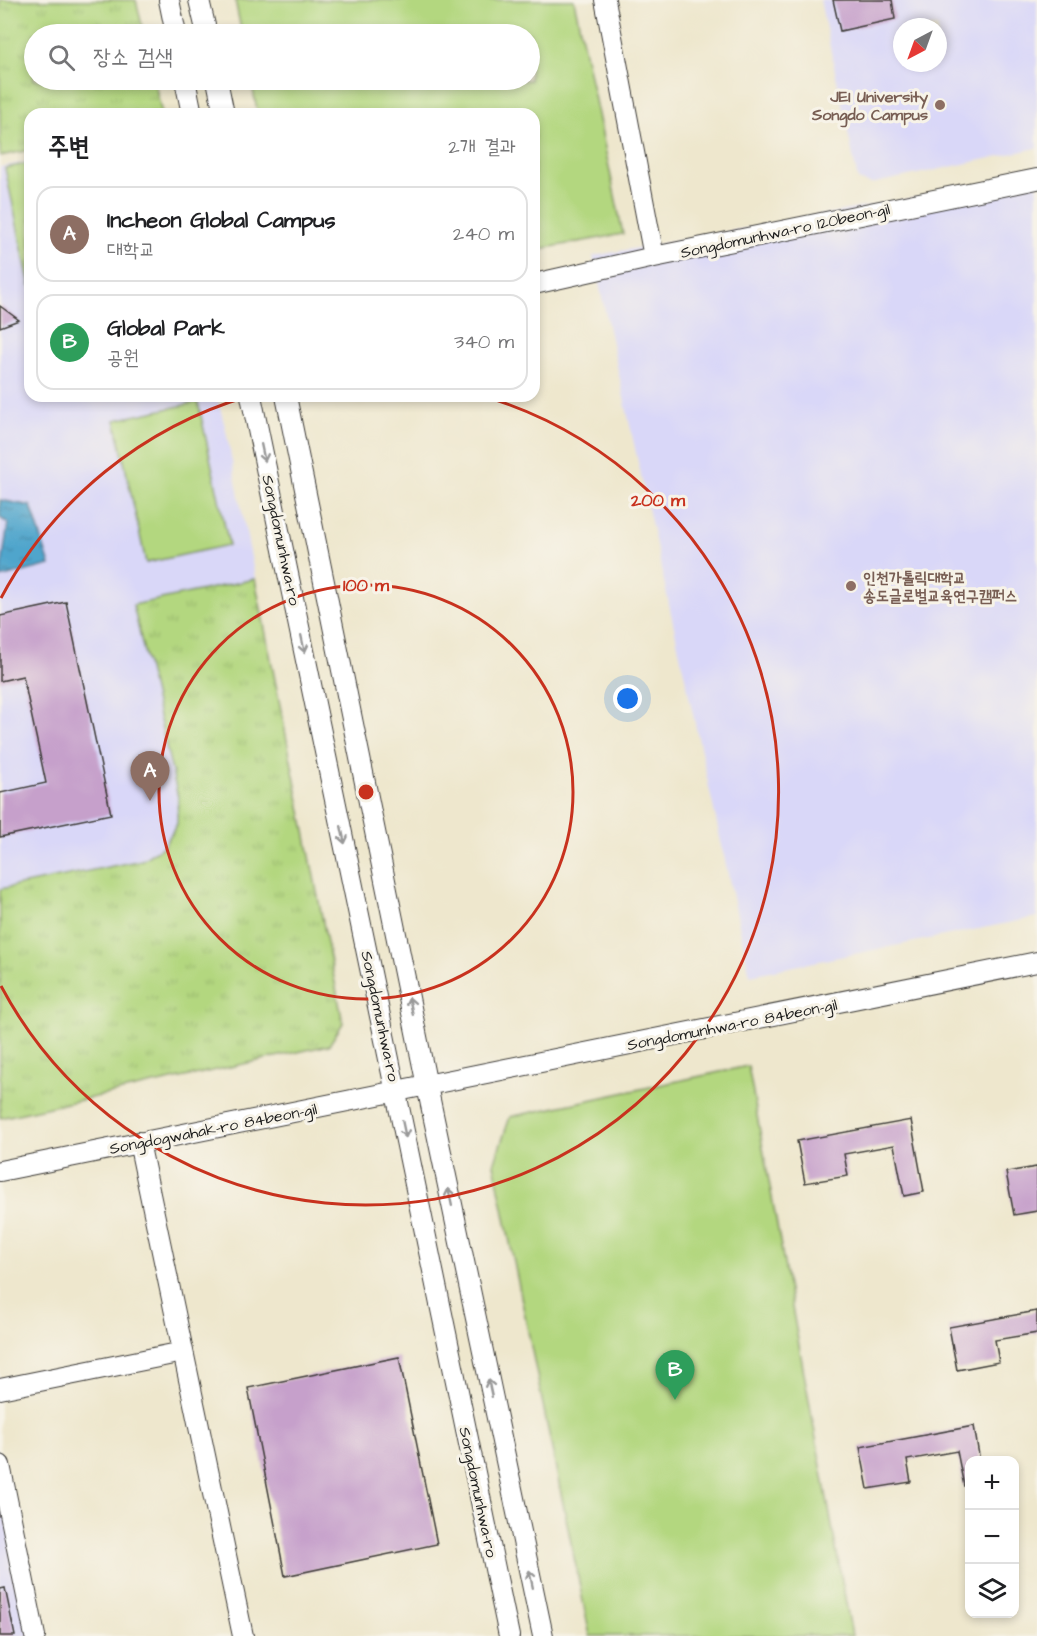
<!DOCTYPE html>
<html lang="ko">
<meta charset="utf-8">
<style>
body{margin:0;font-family:"Architects Daughter","Poor Story",sans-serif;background:#f2f2f2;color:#202124}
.controls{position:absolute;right:18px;bottom:18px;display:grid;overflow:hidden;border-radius:12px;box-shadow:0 3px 9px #0003}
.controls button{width:54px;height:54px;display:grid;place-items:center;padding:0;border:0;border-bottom:2px solid #e0e0e0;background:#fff;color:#202124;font:30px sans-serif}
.compass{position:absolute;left:893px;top:18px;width:54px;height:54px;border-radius:50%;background:#fff;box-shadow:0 3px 9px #0003;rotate:221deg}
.you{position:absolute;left:628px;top:699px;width:21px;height:21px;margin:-15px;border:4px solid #fff;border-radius:50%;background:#1a73e8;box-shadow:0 0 0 9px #1a73e833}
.badge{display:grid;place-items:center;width:39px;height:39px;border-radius:50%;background:#c8321e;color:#fff;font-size:20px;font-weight:700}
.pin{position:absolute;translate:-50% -50px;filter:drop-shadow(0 2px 3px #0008)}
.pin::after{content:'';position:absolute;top:32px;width:21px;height:18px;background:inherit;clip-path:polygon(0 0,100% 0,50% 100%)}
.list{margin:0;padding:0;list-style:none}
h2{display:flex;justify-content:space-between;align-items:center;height:78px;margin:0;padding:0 24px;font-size:26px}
h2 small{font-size:20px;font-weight:400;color:#757577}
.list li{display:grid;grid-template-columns:39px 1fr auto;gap:18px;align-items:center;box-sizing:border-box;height:96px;margin:0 12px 12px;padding:0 12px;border:2px solid #e0e0e0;border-radius:18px}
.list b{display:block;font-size:22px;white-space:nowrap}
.list p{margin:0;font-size:20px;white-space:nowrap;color:#757577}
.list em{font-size:20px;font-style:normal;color:#757577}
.icon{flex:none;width:33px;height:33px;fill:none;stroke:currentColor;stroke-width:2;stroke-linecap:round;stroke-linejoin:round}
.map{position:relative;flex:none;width:1037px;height:1636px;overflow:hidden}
.search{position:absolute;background:#fff;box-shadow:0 3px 9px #0003;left:24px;top:24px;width:516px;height:66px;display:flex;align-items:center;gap:15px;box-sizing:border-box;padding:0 21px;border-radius:33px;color:#757577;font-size:22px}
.panel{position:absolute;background:#fff;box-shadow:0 3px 9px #0003;left:24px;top:108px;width:516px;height:294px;border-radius:18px}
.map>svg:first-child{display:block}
.built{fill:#d9d7f8;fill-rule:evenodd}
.grass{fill:url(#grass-tufts);stroke:#687a4e;stroke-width:1.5}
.park{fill:#b3d77f;stroke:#687a4e;stroke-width:1.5}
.water{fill:url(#water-ripples);stroke:#366074;stroke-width:1.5}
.building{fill:#c6a0cb}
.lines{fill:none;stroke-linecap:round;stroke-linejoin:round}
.minor-casing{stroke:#3c3a37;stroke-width:22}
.minor{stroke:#fff;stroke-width:20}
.oneway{stroke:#999}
.ring{fill:none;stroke:#c8321e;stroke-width:3}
.education-dot{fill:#8d6e63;stroke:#f7f3e8;stroke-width:2}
.labels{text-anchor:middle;stroke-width:6;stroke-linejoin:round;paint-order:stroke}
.education-label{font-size:16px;font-weight:bold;fill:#785e54;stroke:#f7f3e8;text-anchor:end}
.street-label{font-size:16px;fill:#1c1c1c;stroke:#f7f3e8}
.centre{fill:#c8321e;stroke:#f7f3e8;stroke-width:3}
.ring-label{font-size:18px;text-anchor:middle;font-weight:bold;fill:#c8321e;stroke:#f7f3e8;stroke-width:6;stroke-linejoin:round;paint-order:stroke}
</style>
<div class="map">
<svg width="1037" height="1636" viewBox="0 0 1037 1636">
<defs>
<pattern id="grass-tufts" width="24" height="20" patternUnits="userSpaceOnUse" patternTransform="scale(1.5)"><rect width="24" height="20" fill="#b3d77f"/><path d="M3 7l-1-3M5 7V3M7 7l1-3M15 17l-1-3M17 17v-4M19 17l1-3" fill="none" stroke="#99b86d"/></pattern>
<pattern id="water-ripples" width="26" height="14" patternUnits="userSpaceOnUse" patternTransform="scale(1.5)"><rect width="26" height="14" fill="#50a5cc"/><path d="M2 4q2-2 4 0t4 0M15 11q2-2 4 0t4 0" fill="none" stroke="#4286a5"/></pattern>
</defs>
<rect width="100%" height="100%" fill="#f7f3e8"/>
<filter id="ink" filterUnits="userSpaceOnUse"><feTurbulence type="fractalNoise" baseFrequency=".0167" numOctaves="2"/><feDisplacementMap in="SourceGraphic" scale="12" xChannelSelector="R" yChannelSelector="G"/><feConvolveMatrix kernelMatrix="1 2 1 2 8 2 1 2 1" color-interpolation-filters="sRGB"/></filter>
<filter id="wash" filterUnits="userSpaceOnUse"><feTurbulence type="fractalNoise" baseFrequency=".008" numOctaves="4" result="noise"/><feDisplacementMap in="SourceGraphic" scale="24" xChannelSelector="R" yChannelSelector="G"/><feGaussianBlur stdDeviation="1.35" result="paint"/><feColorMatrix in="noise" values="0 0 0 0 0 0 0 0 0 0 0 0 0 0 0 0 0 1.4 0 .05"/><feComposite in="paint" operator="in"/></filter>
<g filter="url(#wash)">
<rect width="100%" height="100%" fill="#eee7cd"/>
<path class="built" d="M820 0H1037V148L871 184 858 180ZM902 27H938V63H902Z
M30 161V396H217L226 431 343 1023 329 1045 0 1118V167Z
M1037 176V917L750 975 593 256Z
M0 1477 30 1636H0Z"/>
<path class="grass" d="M0 0H136L144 34H34V80H154L162 114H30V150L0 156Z
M255 579 343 1023 329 1045 0 1118V889L142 860 164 846 177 824 178 797 133 605Z"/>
<path class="park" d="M235 0H574L623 234 534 250V114H258L251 80H530V34H242Z
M30 163V286L5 168Z
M198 402 229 545 146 563 115 420Z
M748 1066 852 1636H590L494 1164 510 1117Z"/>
<path class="water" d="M0 500 31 506 50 565 0 578 8 523 0 518Z"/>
<g id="blocks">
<path class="building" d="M833 0H892L895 19 840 31Z
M0 306 19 320 0 327Z
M66 602 111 814 0 837V793L46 783 23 676 0 681V616Z
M911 1120 924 1192 904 1196 894 1145 844 1154 848 1176 805 1183 797 1141Z
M1037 1167V1211L1014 1215 1006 1172Z
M1037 1311V1333L995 1340 999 1362 957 1370 949 1327Z
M399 1357 437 1544 285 1576 248 1388Z
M974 1426 980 1461H969V1485L964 1486 957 1451 907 1460 911 1482 868 1489 860 1447Z
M5 1588 15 1636H0V1589Z"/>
</g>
</g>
<g filter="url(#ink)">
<use href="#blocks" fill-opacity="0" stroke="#3c3a37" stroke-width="1.5"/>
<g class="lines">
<g class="minor-casing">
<path id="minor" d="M169 0 176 34
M199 0 207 34
M605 0 654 257
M185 80 192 114
M217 80 224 114
M534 284 654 257 1037 179
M251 396 509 1636
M286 396 427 1086 543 1636
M139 1142 243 1636
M0 1171 1037 962
M0 1389 183 1352
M0 1465 35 1636"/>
</g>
<use href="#minor" class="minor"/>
</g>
<defs><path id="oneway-shaft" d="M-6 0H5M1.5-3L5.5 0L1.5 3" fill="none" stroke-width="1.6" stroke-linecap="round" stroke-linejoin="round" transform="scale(1.5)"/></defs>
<g class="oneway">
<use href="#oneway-shaft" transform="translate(263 453) rotate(78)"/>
<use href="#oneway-shaft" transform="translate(303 644) rotate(78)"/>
<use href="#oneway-shaft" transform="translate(343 835) rotate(78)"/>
<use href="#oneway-shaft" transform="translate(411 1006) rotate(-102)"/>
<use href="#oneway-shaft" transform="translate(404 1129) rotate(78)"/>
<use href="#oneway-shaft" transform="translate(450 1197) rotate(-102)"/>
<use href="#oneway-shaft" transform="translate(490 1388) rotate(-102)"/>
<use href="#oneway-shaft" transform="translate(531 1579) rotate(-102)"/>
</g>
</g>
<g class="ring">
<circle cx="366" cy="792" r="207"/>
<path d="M1 598A413 413 0 0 1 249 396M483 396A413 413 0 1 1 1 986"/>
</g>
<g class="education-dot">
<circle cx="940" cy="105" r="6"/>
<circle cx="851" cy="586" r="6"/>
</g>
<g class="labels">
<g class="education-label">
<text x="928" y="102">JEI University<tspan x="928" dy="18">Songdo Campus</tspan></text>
<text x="863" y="583" text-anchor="start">인천가톨릭대학교<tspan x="863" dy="18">송도글로벌교육연구캠퍼스</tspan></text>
</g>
<g class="street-label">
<text transform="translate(785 230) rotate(-12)" y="6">Songdomunhwa-ro 120beon-gil</text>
<text transform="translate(282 540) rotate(78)" y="6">Songdomunhwa-ro</text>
<text transform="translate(381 1016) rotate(78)" y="6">Songdomunhwa-ro</text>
<text transform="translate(732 1024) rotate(-11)" y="6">Songdomunhwa-ro 84beon-gil</text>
<text transform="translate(213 1128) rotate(-11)" y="6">Songdogwahak-ro 84beon-gil</text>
<text transform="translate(479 1492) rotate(78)" y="6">Songdomunhwa-ro</text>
</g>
</g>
<circle cx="366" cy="792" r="9" class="centre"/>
<g class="ring-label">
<text x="658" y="506">200 m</text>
<text x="366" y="591">100 m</text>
</g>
</svg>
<div class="controls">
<button>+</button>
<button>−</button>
<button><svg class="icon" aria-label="layers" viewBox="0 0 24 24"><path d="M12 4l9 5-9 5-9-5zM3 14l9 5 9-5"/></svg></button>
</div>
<svg class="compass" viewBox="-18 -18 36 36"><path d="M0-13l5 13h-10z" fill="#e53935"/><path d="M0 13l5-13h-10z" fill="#757577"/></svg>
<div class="you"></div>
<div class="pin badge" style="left:150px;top:801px;background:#8d6e63">A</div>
<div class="pin badge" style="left:675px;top:1400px;background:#2e9e5b">B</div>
<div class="search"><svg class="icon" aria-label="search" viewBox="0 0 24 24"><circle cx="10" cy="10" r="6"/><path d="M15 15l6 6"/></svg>장소 검색</div>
<section class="panel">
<h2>주변<small>2개 결과</small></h2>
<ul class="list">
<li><span class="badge" style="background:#8d6e63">A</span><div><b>Incheon Global Campus</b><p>대학교</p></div><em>240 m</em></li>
<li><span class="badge" style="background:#2e9e5b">B</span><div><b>Global Park</b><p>공원</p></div><em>340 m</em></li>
</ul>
</section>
</div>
